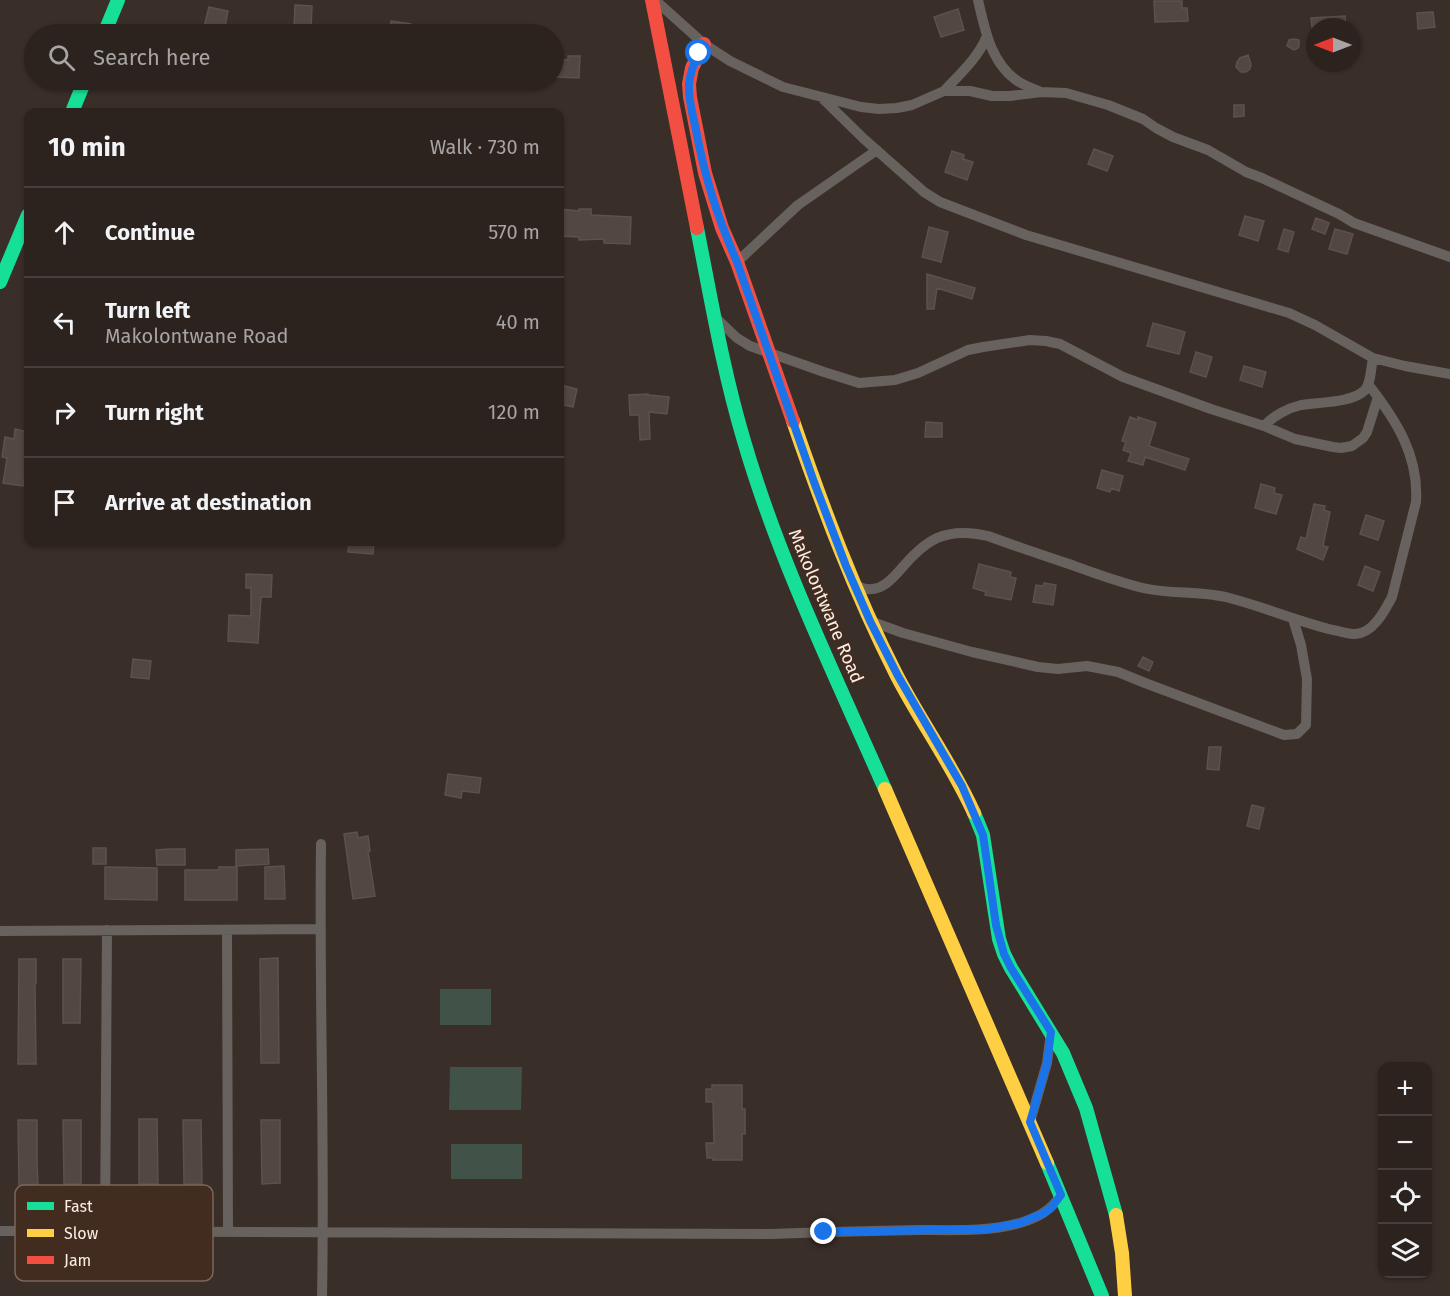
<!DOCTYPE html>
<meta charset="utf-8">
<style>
body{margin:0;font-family:"Fira Sans",sans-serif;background:#342a27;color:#f1f3f6}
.controls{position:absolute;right:18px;bottom:18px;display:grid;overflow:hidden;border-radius:12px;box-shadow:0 2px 4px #0004}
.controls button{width:54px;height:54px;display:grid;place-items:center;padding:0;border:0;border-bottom:2px solid #483f3c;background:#2c221e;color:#f1f3f6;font:30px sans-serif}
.compass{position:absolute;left:1306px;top:18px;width:54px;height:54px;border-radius:50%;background:#2c221e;box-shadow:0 2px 4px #0004;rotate:270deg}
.stop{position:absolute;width:18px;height:18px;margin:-14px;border:4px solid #1a73e8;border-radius:50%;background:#fff}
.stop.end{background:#1a73e8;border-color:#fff;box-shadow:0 2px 6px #0008}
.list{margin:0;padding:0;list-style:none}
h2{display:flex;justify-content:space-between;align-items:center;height:78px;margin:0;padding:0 24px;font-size:26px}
h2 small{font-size:20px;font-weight:400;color:#a6a4a4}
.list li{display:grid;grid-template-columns:39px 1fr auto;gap:18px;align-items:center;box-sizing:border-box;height:90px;padding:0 24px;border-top:2px solid #483f3c}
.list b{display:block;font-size:22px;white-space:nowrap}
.list p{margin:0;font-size:20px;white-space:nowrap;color:#a6a4a4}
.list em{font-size:20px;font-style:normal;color:#a6a4a4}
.icon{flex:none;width:33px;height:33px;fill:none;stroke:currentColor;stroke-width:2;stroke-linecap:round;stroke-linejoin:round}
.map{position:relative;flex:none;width:1450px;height:1296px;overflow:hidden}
.search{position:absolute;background:#2c221e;box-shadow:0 2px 4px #0004;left:24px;top:24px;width:540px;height:66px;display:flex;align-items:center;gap:15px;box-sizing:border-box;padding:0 21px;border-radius:33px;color:#a6a4a4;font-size:22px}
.panel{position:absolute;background:#2c221e;box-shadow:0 2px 4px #0004;left:24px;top:108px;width:540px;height:438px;border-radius:12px}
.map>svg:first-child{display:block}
.green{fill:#415249}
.building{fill:#524741;stroke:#5c514c;stroke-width:1.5}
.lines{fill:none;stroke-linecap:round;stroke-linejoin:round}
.street{stroke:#67625e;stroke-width:10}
.fast{stroke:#16e098;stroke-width:14}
.slow{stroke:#ffcf43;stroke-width:14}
.jam{stroke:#f24e42;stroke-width:14}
.route{stroke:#1a73e8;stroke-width:8}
.labels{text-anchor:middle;stroke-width:4.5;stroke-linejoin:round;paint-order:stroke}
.street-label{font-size:18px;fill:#fdeee6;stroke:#422c20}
.key{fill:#422c20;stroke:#7a665b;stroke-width:1.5}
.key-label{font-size:16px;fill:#fdeee6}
</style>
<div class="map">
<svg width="1450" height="1296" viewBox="0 0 1450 1296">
<rect width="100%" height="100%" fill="#3a2e28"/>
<path class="green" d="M440 989H491V1025H440Z
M450 1067H522L521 1110H449Z
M451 1144H522V1179H451Z"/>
<path class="building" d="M1154 1H1182V8H1187L1188 21 1155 22Z
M295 5 312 6 311 30 294 29Z
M209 7 228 11 224 32 204 27Z
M958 9 964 30 941 37 934 17Z
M1433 12 1435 27 1418 29 1417 13Z
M1345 16 1346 27H1312L1311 18Z
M391 21 411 24 410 34H389Z
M1294 39 1299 40V46L1298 48 1294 50 1287 46 1289 40Z
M1248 55 1251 64 1250 69 1246 72H1241L1236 67 1237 62 1240 58Z
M568 56H580L579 78 557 77 558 59 568 60Z
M1234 105H1244V116L1234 117Z
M1094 149 1113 156 1107 171 1088 164Z
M952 151 964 155 963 159 973 162 967 180 945 172Z
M560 209 579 211V209H591V215L631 217 630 244 604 243V239L579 240V237L560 236Z
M1245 216 1264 221 1258 241 1239 235Z
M1316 218 1329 223 1325 234 1312 229Z
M929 227 948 232 941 262 922 257Z
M1284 229 1294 232 1288 252 1278 249Z
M1335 229 1353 234 1347 254 1329 249Z
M927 274 975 288 972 299 937 288 934 309H927Z
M1153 323 1185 332 1179 354 1147 346Z
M1196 352 1212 357 1206 377 1190 372Z
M1244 366 1266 372 1262 387 1240 380Z
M560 385 577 389 573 407 560 404Z
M648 394V395L669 397 667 414 649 412 650 439 640 440 639 415H630L629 395Z
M1130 417 1138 420V417L1156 423 1149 446 1189 459 1185 470 1145 457 1143 465 1128 461 1131 453 1123 450 1126 442 1122 441Z
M926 422 942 423V437H925Z
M15 429 28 432V462L23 486 3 483 7 458 2 457 5 437 14 439Z
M1102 470 1123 476 1119 491 1111 488 1110 492 1097 488Z
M1261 484 1275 488 1274 493 1282 495 1276 514 1255 508Z
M1314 504 1325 506 1324 510 1330 512 1323 546 1328 547 1323 560 1297 549 1301 537 1306 539Z
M1366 515 1384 521 1378 540 1360 534Z
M349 542H374L373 554 348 552Z
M979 564 1011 572 1010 577 1016 578 1011 600 985 595 986 592 973 588Z
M1365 566 1380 572 1373 591 1358 585Z
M246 574 272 575 271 597H261L258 643 228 641 229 615 251 616V588H246Z
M1044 583 1056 585 1053 605 1033 602 1036 585 1043 586Z
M1143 657 1153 662 1149 671 1138 666Z
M133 659 151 661 149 679 131 677Z
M1209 747H1221L1219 770 1207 769Z
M448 774 481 778 479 793 462 791 461 798 445 795Z
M1252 805 1264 808 1259 829 1247 826Z
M357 832 358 838 368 836 370 851H368L375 896 353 899 344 834Z
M93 848H106V864H93Z
M171 849H185V865H157L156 850Z
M268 849 269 864 236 866V850Z
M284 866 285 899H265V867Z
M105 867 157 868V900L105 899Z
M219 867H237V900H185V870H219Z
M278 958 279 1063H261L260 959Z
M19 959H36V983H35L36 1064H18Z
M63 959H81L80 1023H63Z
M712 1085H742V1109H745V1134H742V1160H713V1158H707L706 1143H714L713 1102H706V1089H712Z
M139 1119H157L158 1184H139Z
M18 1120H37V1161L38 1184 19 1185Z
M63 1120H81V1184H64Z
M183 1120H201L202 1184H184Z
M261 1120H280V1183L262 1184Z"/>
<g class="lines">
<path class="street" d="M655 0 704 44 730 61 783 87 861 107 879 109 897 108 912 105 944 91H970L992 96H1010L1041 92 1066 93 1108 105 1143 119 1156 128 1173 137 1208 150 1246 172 1262 178 1339 214 1354 223 1450 257
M978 0C985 30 991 64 1019 82 1026 86 1034 89 1041 92
M944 91C960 74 978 58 987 36
M821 97 864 139 924 192 940 202 1026 235 1289 313 1315 325 1373 358 1405 366 1450 374
M737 262 798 205 877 150
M715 317 737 338 750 346 824 372 859 383 895 380 918 373 968 350 983 347 1030 340 1046 341 1060 344 1123 377 1211 409 1264 426 1295 439 1333 447 1341 448 1352 446 1363 438 1367 432 1378 397
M1264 426C1273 416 1288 408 1301 405 1318 402 1353 403 1365 390 1371 383 1371 367 1373 358
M854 585C858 586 863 589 867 589 888 592 901 566 915 554 921 548 929 542 937 538 953 531 971 532 988 536 1015 546 1042 555 1069 564 1094 573 1118 582 1143 588 1173 595 1203 590 1233 599 1267 608 1299 622 1333 630 1340 631 1348 634 1355 634 1373 634 1385 610 1392 597L1416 502C1419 455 1396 420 1368 384
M870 621 903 633 972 652 1038 667 1058 669 1087 666 1118 672 1145 683 1284 735 1297 734 1306 725 1307 679 1301 645 1293 619
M321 844C319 994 325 1145 322 1296
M227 930 228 1232
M0 931 320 929
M1030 1122 1047 1063 1051 1032
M0 1231 772 1234C821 1232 870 1231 919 1230 953 1230 988 1232 1020 1223 1039 1217 1050 1211 1061 1195
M105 1232 107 930"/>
<path class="fast" d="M104 34 118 0
M72 112 85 80
M697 228C711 299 723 371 744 441 779 561 835 675 885 789
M0 282 28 215
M974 813 983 835 999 939 1004 954 1011 968 1063 1053 1086 1108 1116 1215
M1047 1163 1102 1296"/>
<path class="slow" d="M793 421C823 508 854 591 896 674 920 721 952 764 974 813
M885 789 1047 1163
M1116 1215 1122 1253 1125 1296"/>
<path class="jam" d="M652 0 697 228
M704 44 692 68 689 84 690 97 705 173 722 228 737 262 793 421"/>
</g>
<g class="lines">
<path class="route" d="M699 53C694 63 690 73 689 84 688 99 693 115 696 130 705 178 717 216 737 262L814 482 846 566 870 621 898 676 962 786 983 835 996 925 1004 954 1011 968 1051 1032 1047 1063 1030 1122 1061 1195 1051 1208 1044 1213 1020 1223 988 1229 824 1232"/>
</g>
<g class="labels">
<g class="street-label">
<text transform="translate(826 606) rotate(67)" y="6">Makolontwane Road</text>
</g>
</g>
<rect x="15" y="1185" width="198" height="96" rx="9" class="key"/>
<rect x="27" y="1202" width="27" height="8" fill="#16e098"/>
<rect x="27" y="1229" width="27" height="8" fill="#ffcf43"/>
<rect x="27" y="1256" width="27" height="8" fill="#f24e42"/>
<g class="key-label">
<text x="64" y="1212">Fast</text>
<text x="64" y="1239">Slow</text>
<text x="64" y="1266">Jam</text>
</g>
</svg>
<div class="controls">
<button>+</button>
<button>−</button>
<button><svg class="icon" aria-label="locate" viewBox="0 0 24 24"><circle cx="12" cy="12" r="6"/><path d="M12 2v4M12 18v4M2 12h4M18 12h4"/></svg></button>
<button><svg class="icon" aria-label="layers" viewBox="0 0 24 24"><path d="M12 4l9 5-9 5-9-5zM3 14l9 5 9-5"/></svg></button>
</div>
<svg class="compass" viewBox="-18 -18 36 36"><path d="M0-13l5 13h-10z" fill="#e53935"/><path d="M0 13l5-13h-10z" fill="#a6a4a4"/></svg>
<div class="stop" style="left:699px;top:53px"></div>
<div class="stop end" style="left:824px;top:1232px"></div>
<div class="search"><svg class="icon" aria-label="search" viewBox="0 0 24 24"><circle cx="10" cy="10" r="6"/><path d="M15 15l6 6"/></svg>Search here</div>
<section class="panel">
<h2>10 min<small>Walk · 730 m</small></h2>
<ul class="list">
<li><svg class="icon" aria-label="ahead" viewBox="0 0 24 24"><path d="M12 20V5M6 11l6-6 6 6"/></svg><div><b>Continue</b></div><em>570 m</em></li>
<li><svg class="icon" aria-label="left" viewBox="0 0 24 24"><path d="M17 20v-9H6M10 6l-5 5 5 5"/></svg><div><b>Turn left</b><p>Makolontwane Road</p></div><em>40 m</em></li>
<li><svg class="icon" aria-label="right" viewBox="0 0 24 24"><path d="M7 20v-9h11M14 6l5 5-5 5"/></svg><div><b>Turn right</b></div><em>120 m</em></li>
<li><svg class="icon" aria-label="arrive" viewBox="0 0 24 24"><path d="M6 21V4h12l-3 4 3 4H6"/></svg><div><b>Arrive at destination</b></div></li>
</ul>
</section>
</div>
